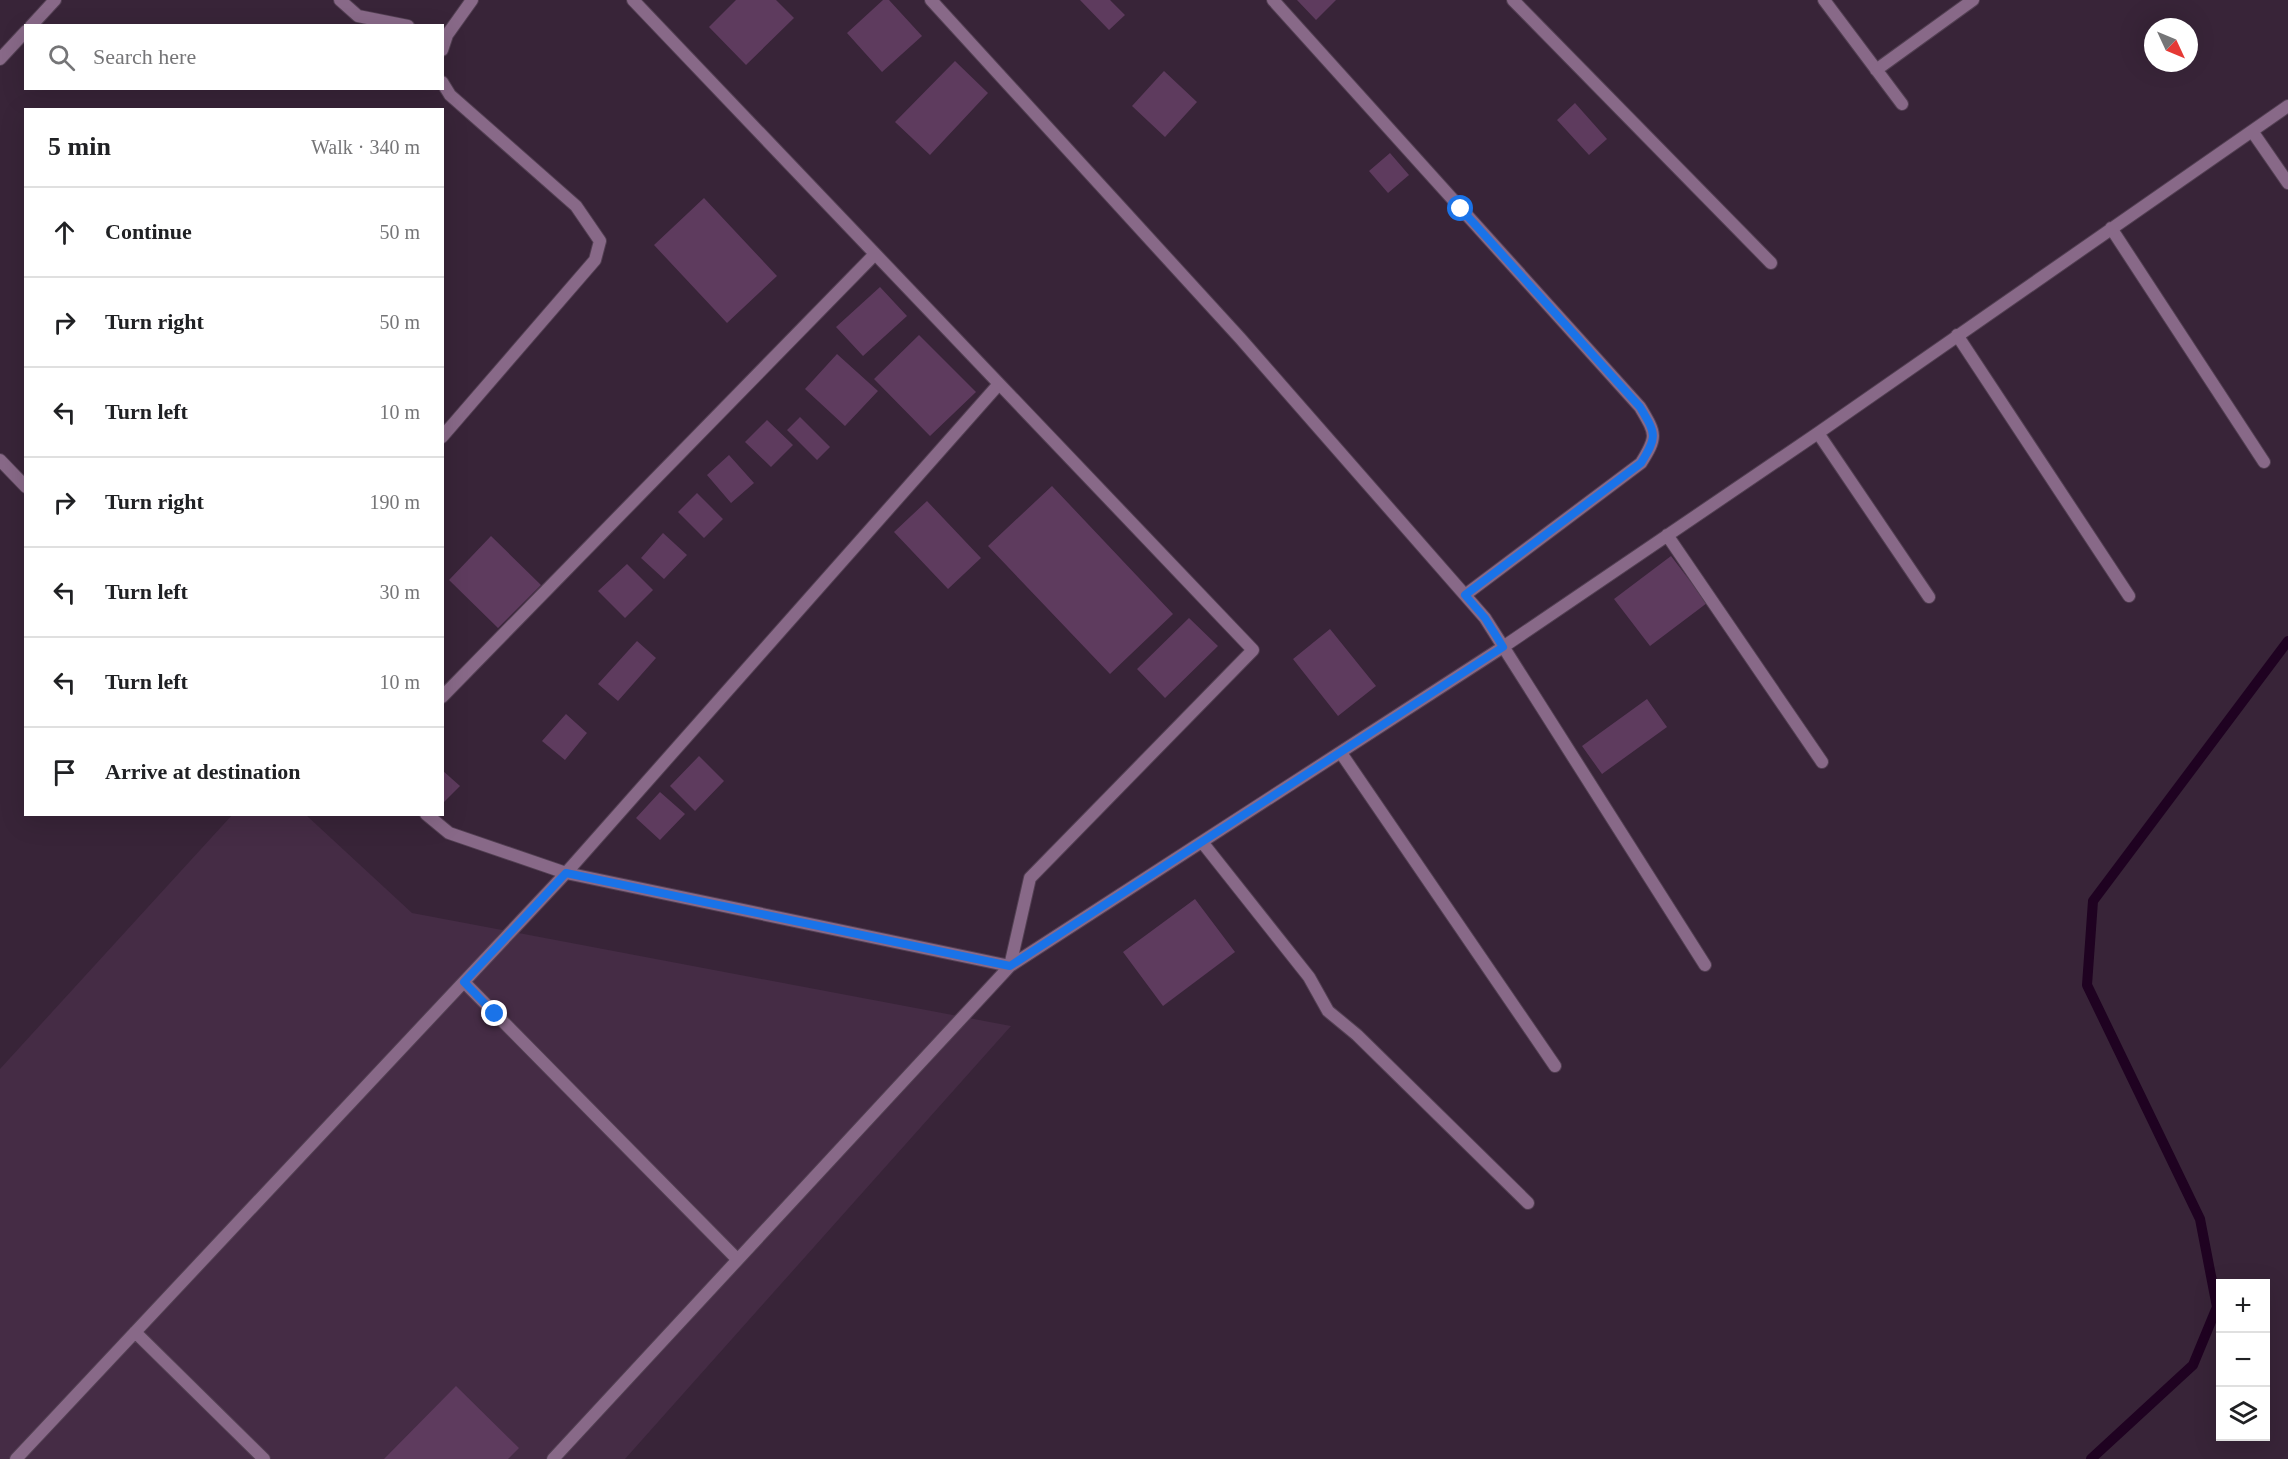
<!DOCTYPE html>
<meta charset="utf-8">
<style>
body{margin:0;font-family:Georgia,serif;background:#f2f2f2;color:#202124}
.controls{position:absolute;right:18px;bottom:18px;display:grid;overflow:hidden;border-radius:0px;box-shadow:0 6px 24px #0002}
.controls button{width:54px;height:54px;display:grid;place-items:center;padding:0;border:0;border-bottom:2px solid #e0e0e0;background:#fff;color:#202124;font:30px sans-serif}
.compass{position:absolute;left:2144px;top:18px;width:54px;height:54px;border-radius:50%;background:#fff;box-shadow:0 6px 24px #0002;rotate:134deg}
.stop{position:absolute;width:18px;height:18px;margin:-14px;border:4px solid #1a73e8;border-radius:50%;background:#fff}
.stop.end{background:#1a73e8;border-color:#fff;box-shadow:0 2px 6px #0008}
.list{margin:0;padding:0;list-style:none}
h2{display:flex;justify-content:space-between;align-items:center;height:78px;margin:0;padding:0 24px;font-size:26px}
h2 small{font-size:20px;font-weight:400;color:#757577}
.list li{display:grid;grid-template-columns:39px 1fr auto;gap:18px;align-items:center;box-sizing:border-box;height:90px;padding:0 24px;border-top:2px solid #e0e0e0}
.list b{display:block;font-size:22px;white-space:nowrap}
.list em{font-size:20px;font-style:normal;color:#757577}
.icon{flex:none;width:33px;height:33px;fill:none;stroke:currentColor;stroke-width:2;stroke-linecap:round;stroke-linejoin:round}
.map{position:relative;flex:none;width:2288px;height:1459px;overflow:hidden}
.search{position:absolute;background:#fff;box-shadow:0 6px 24px #0002;left:24px;top:24px;width:420px;height:66px;display:flex;align-items:center;gap:15px;box-sizing:border-box;padding:0 21px;border-radius:0px;color:#757577;font-size:22px}
.panel{position:absolute;background:#fff;box-shadow:0 6px 24px #0002;left:24px;top:108px;width:420px;height:708px;border-radius:0px}
.map>svg:first-child{display:block}
.built{fill:#452c45}
.lines{fill:none;stroke-linecap:round;stroke-linejoin:round}
.stream{stroke:#1f0221;stroke-width:10}
.building{fill:#5e3b5e}
.lane-casing{stroke:#523f52;stroke-width:14}
.street-casing{stroke:#523f52;stroke-width:14}
.lane{stroke:#886988;stroke-width:12}
.street{stroke:#886988;stroke-width:12}
.route{stroke:#1a73e8;stroke-width:8}
</style>
<div class="map">
<svg width="2288" height="1459" viewBox="0 0 2288 1459">
<rect width="100%" height="100%" fill="#382438"/>
<path class="built" d="M233 814 306 815 412 913 1011 1026 625 1459H0V1069Z"/>
<g class="lines">
<path class="stream" d="M2091 1459 2193 1365 2217 1307 2200 1219 2087 985 2093 901 2288 641"/>
</g>
<path class="building" d="M736 0H776L794 18 746 65 709 27Z
M883 0H889L922 36 882 72 847 33Z
M1080 0H1110L1125 15 1109 30Z
M1297 0H1336L1316 20Z
M955 61 988 93 930 155 895 122Z
M1164 71 1197 102 1165 137 1132 106Z
M1575 103 1607 139 1589 155 1557 120Z
M1390 153 1409 175 1388 193 1369 171Z
M704 198 777 276 727 323 654 245Z
M880 287 907 316 863 356 836 327Z
M919 335 976 392 930 436 874 379Z
M837 354 878 391 845 426 805 389Z
M800 417 830 447 817 460 787 430Z
M767 420 793 445 771 467 745 442Z
M729 455 754 483 731 503 707 475Z
M1052 486 1173 614 1110 674 988 546Z
M697 493 723 519 704 538 678 512Z
M927 501 981 558 948 589 894 532Z
M663 533 687 555 664 579 641 558Z
M491 536 541 585 498 628 449 580Z
M1671 556 1707 603 1650 646 1614 599Z
M627 564 653 590 625 618 598 591Z
M1189 618 1218 646 1165 698 1137 669Z
M1330 629 1376 686 1338 716 1293 659Z
M637 641 656 658 618 701 598 684Z
M1647 699 1667 727 1602 774 1582 746Z
M566 714 587 733 565 760 542 741Z
M699 756 724 781 695 811 670 786Z
M442 770 460 786 442 804Z
M660 792 685 814 660 840 636 818Z
M1195 899 1235 952 1163 1006 1123 952Z
M456 1386 519 1448 508 1459H384Z"/>
<g class="lines">
<g class="lane-casing">
<path id="lane" d="M1824 0 1902 104
M1876 70 1973 0"/>
</g>
<g class="street-casing">
<path id="street" d="M340 0 358 16 408 26
M931 0 1240 338 1485 618 1705 965
M1273 0 1640 407C1656 434 1658 436 1641 463L1465 595
M1513 0 1771 263
M31 26 55 0
M442 50 447 35 472 0
M0 59 26 31
M442 82 450 95 576 206 600 241 595 260 442 437
M2252 131 2288 183
M2111 228 2264 462
M1957 335 2129 596
M1818 433 1929 597
M0 460 26 487
M1667 535 1822 762
M442 697 875 254
M1341 753 1555 1066
M426 814 449 833 566 873 1010 966 1030 878 1253 650 633 0
M1202 842 1309 977 1328 1011 1357 1035 1528 1203
M464 982 737 1259
M135 1332 264 1459
M16 1459 566 873 999 384
M553 1459 1010 966 1503 647 1818 433 2288 106"/>
</g>
<use href="#lane" class="lane"/>
<use href="#street" class="street"/>
</g>
<g class="lines">
<path class="route" d="M495 1014 464 982 566 873 1010 966 1503 647 1485 618 1465 595 1641 463C1658 436 1656 434 1640 407L1461 209"/>
</g>
</svg>
<div class="controls">
<button>+</button>
<button>−</button>
<button><svg class="icon" aria-label="layers" viewBox="0 0 24 24"><path d="M12 4l9 5-9 5-9-5zM3 14l9 5 9-5"/></svg></button>
</div>
<svg class="compass" viewBox="-18 -18 36 36"><path d="M0-13l5 13h-10z" fill="#e53935"/><path d="M0 13l5-13h-10z" fill="#757577"/></svg>
<div class="stop" style="left:1461px;top:209px"></div>
<div class="stop end" style="left:495px;top:1014px"></div>
<div class="search"><svg class="icon" aria-label="search" viewBox="0 0 24 24"><circle cx="10" cy="10" r="6"/><path d="M15 15l6 6"/></svg>Search here</div>
<section class="panel">
<h2>5 min<small>Walk · 340 m</small></h2>
<ul class="list">
<li><svg class="icon" aria-label="ahead" viewBox="0 0 24 24"><path d="M12 20V5M6 11l6-6 6 6"/></svg><div><b>Continue</b></div><em>50 m</em></li>
<li><svg class="icon" aria-label="right" viewBox="0 0 24 24"><path d="M7 20v-9h11M14 6l5 5-5 5"/></svg><div><b>Turn right</b></div><em>50 m</em></li>
<li><svg class="icon" aria-label="left" viewBox="0 0 24 24"><path d="M17 20v-9H6M10 6l-5 5 5 5"/></svg><div><b>Turn left</b></div><em>10 m</em></li>
<li><svg class="icon" aria-label="right" viewBox="0 0 24 24"><path d="M7 20v-9h11M14 6l5 5-5 5"/></svg><div><b>Turn right</b></div><em>190 m</em></li>
<li><svg class="icon" aria-label="left" viewBox="0 0 24 24"><path d="M17 20v-9H6M10 6l-5 5 5 5"/></svg><div><b>Turn left</b></div><em>30 m</em></li>
<li><svg class="icon" aria-label="left" viewBox="0 0 24 24"><path d="M17 20v-9H6M10 6l-5 5 5 5"/></svg><div><b>Turn left</b></div><em>10 m</em></li>
<li><svg class="icon" aria-label="arrive" viewBox="0 0 24 24"><path d="M6 21V4h12l-3 4 3 4H6"/></svg><div><b>Arrive at destination</b></div></li>
</ul>
</section>
</div>
